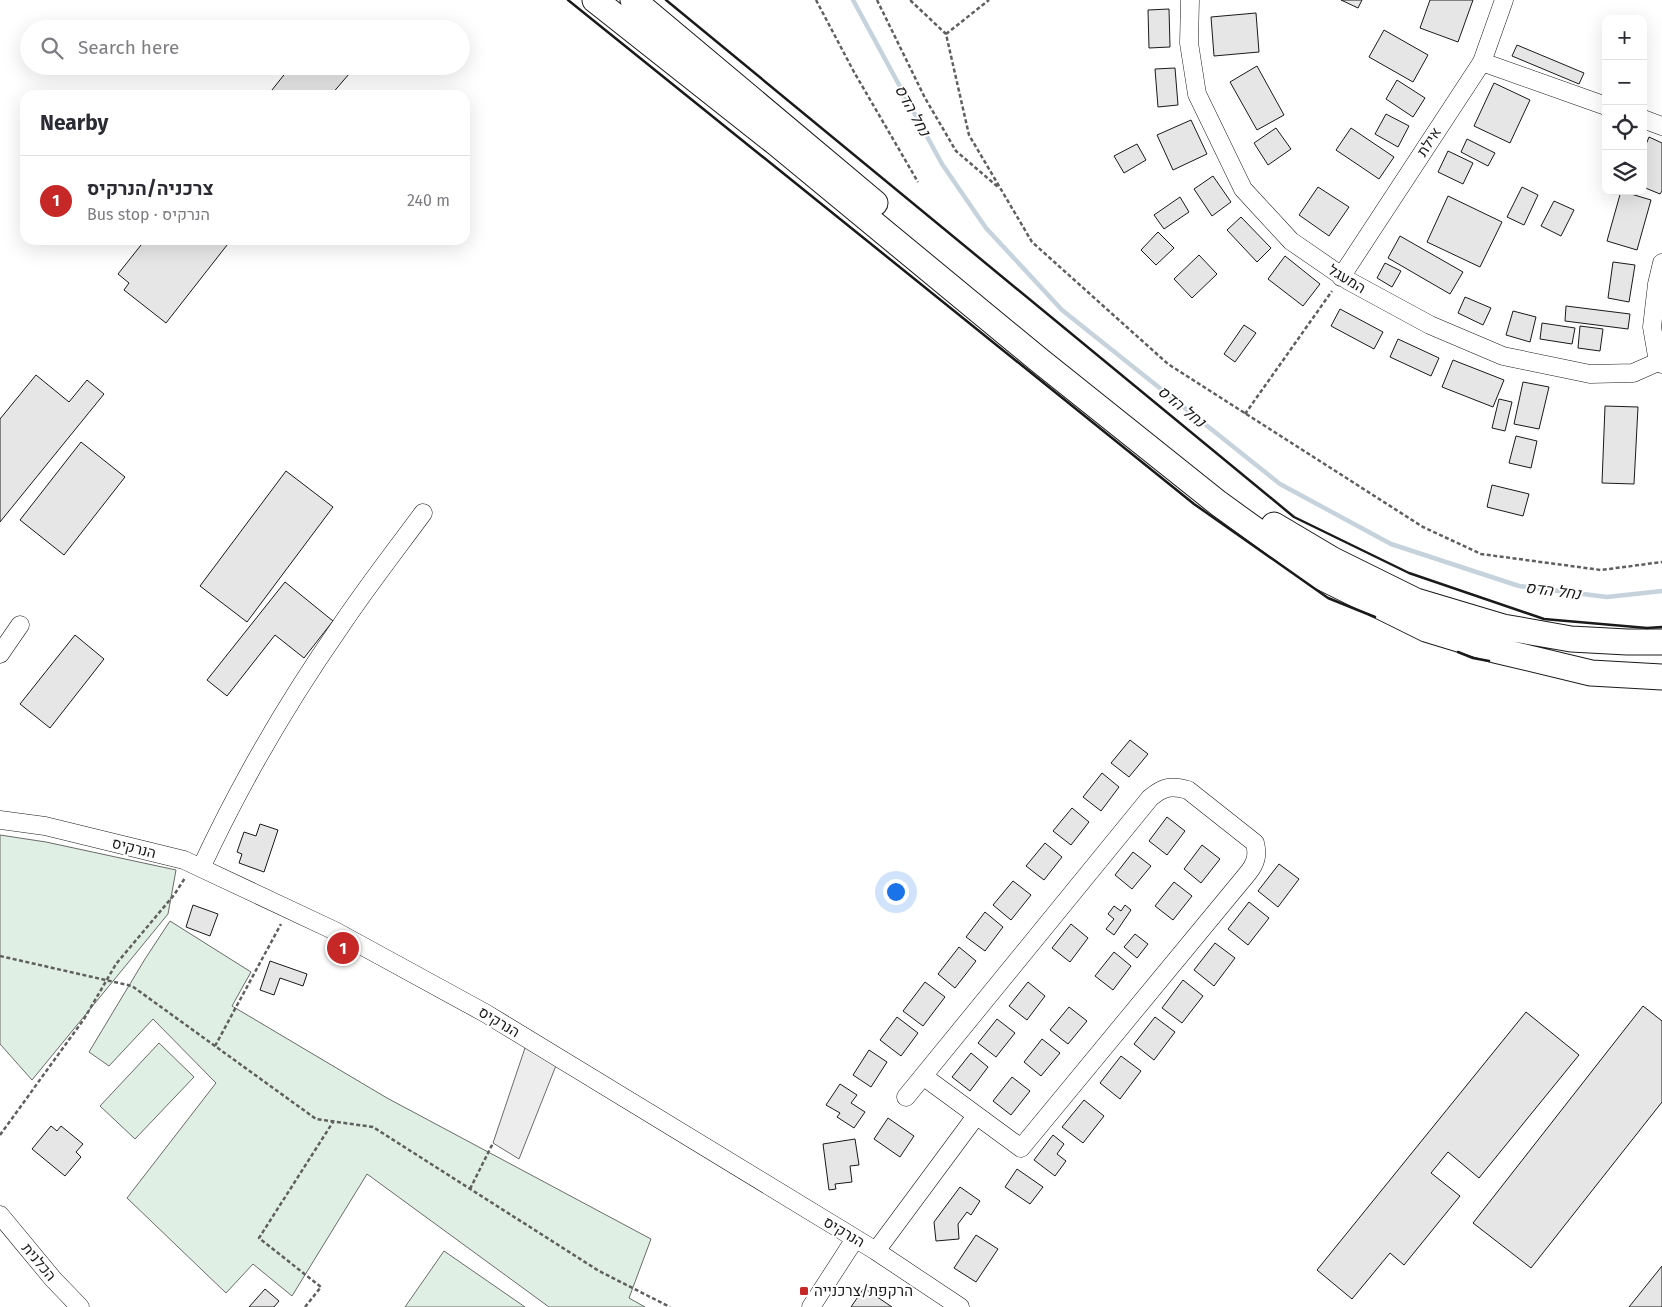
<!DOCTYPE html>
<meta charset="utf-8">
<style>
body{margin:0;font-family:"Fira Sans",Heebo,sans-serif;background:#f7f7f7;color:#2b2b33}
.controls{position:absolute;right:15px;top:15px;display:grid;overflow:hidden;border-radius:10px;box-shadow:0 5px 20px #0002}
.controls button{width:45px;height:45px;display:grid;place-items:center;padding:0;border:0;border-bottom:1px solid #e1e1e2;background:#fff;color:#2b2b33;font:25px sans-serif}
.you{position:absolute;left:895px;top:891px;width:18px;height:18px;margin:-12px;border:4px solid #fff;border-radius:50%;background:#1a73e8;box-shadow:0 0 0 8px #1a73e833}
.badge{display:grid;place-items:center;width:32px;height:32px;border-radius:50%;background:#c62828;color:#fff;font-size:16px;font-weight:700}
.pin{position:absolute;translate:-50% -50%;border:2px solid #fff;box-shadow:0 1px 5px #0006}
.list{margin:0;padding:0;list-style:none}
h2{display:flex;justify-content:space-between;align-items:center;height:65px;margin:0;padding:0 20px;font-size:21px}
h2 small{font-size:16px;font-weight:400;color:#7c7c81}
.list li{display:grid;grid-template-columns:32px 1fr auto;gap:15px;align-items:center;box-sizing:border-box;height:90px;padding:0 20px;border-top:1px solid #e1e1e2}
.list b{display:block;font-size:19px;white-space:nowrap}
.list p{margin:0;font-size:16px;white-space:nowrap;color:#7c7c81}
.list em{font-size:16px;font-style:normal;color:#7c7c81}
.icon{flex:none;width:28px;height:28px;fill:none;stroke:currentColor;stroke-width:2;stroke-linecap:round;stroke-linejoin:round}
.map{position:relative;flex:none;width:1662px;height:1307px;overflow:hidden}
.search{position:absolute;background:#fff;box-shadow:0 5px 20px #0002;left:20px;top:20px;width:450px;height:55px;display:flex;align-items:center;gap:12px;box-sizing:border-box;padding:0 18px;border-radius:28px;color:#7c7c81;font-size:19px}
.panel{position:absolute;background:#fff;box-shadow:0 5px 20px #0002;left:20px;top:90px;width:450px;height:155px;border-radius:15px}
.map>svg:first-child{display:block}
.green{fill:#e0efe3;stroke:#6a6a6a}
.parking{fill:#ededed;stroke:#6a6a6a}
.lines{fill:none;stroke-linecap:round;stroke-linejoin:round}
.stream{stroke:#c6d2dc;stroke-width:4.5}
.building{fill:#e6e6e6;stroke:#1a1a1a}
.minor-casing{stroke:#1a1a1a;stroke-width:19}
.highway-casing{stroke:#1a1a1a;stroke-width:27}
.path{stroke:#5f5f5f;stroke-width:2.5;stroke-dasharray:4 2.5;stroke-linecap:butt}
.minor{stroke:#fff;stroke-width:18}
.highway{stroke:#fff;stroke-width:25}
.wall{stroke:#1a1a1a;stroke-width:2.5}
.poi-dot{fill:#c62828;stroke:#fff;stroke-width:2}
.labels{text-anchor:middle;stroke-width:4;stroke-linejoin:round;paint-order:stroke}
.street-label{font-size:15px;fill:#1a1a1a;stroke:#fff}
.poi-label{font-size:15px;fill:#1a1a1a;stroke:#fff;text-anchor:start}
.water-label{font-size:16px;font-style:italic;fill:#1a1a1a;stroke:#fff}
</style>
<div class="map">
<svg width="1662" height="1307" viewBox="0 0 1662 1307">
<rect width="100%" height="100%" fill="#fff"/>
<path class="green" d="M0 835 46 842 176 870 168 914 32 1080 0 1044Z
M170 921 251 972 232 1006 387 1098 651 1239 629 1298 645 1307H549L367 1174 292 1296 253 1264 226 1293 127 1198 216 1083 153 1019 109 1066 89 1052 145 959Z
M159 1043 194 1077 135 1139 100 1106Z
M444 1251 525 1307H405Z"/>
<path class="parking" d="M528 1039 559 1058 519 1159 493 1143Z"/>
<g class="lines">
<path class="stream" d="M853 0 942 164 986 228 1062 310 1280 484 1391 544 1519 586 1607 597 1662 591"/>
</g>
<path class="building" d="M1341 0H1362L1358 8Z
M1430 0H1473L1458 42 1420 28Z
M1169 9 1170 47 1149 48 1148 10Z
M1256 13 1259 52 1214 56 1211 17Z
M1384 30 1428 55 1413 82 1369 57Z
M1517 45 1584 73 1579 84 1512 56Z
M291 66H339L349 74 331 95H268Z
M1257 66 1284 115 1257 130 1230 82Z
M1175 68 1178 105 1158 107 1155 69Z
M1397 80 1425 98 1413 117 1386 99Z
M1494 83 1530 100 1510 143 1474 126Z
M1386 114 1409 126 1398 147 1375 134Z
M1191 120 1207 154 1173 170 1157 135Z
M1276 128 1291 149 1268 165 1254 143Z
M1351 128 1394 157 1379 179 1336 150Z
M1649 137 1662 143V191L1660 194 1643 187V152Z
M1467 139 1495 153 1488 166 1461 152Z
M1137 144 1146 160 1124 173 1114 156Z
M1448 151 1473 163 1463 184 1438 172Z
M1213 176 1231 202 1212 216 1194 189Z
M1318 187 1349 207 1329 236 1299 215Z
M1522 187 1538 195 1524 225 1507 217Z
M1621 191 1651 200 1637 250 1607 241Z
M1448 196 1502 222 1480 267 1427 242Z
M1180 197 1189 212 1164 229 1154 215Z
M1554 201 1574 210 1561 236 1541 226Z
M1241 217 1271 248 1257 262 1227 230Z
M1158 232 1174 248 1156 265 1141 250Z
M1400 236 1463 272 1450 294 1388 258Z
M145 240H231L166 323 124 290 129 283 118 274Z
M1199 255 1217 274 1192 298 1174 279Z
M1285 256 1320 284 1303 306 1268 279Z
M1613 262 1635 265 1629 302 1608 298Z
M1385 263 1401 271 1392 287 1377 278Z
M1465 297 1491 308 1483 325 1458 313Z
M1566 306 1630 314 1628 329 1565 321Z
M1340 309 1383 332 1374 349 1331 326Z
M1513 311 1536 317 1530 342 1506 335Z
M1542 323 1575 328 1572 344 1540 339Z
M1244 325 1256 333 1235 362 1224 354Z
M1580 326 1603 329 1600 351 1578 348Z
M1398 339 1439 358 1431 376 1390 357Z
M1453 360 1504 380 1493 407 1442 387Z
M36 375 69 402 87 380 104 394 0 522V419Z
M1523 382 1549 387 1539 429 1514 424Z
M1499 399 1512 402 1505 431 1492 428Z
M1605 406 1638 407 1634 484 1602 483Z
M1516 436 1537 441 1531 468 1509 463Z
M81 442 125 477 64 555 20 520Z
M286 471 333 507 247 622 200 586Z
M1492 485 1529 494 1523 516 1487 507Z
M285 582 333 621 304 658 275 635 227 696 207 680Z
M75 635 104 659 50 728 20 704Z
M1130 740 1148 754 1129 777 1111 763Z
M1102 773 1119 787 1101 811 1083 797Z
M1072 808 1089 822 1071 845 1053 831Z
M1167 817 1185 831 1167 855 1149 841Z
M260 824 278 830 264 872 239 863 242 854 237 852 244 832 256 836Z
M1045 843 1062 857 1044 880 1026 866Z
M1202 845 1220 859 1201 883 1184 869Z
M1133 852 1151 866 1132 889 1115 875Z
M1279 864 1299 879 1278 907 1258 891Z
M1013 881 1031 895 1011 920 993 905Z
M1174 882 1192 896 1173 920 1155 906Z
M1249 902 1269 918 1248 945 1228 929Z
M193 905 218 914 210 936 186 927Z
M1125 905 1131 910 1114 935 1106 929 1114 919 1108 914 1114 906 1121 911Z
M985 912 1003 927 985 951 966 937Z
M1071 924 1088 938 1070 962 1052 948Z
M1135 934 1148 944 1137 958 1124 947Z
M1215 943 1235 958 1214 986 1194 970Z
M959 947 976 961 955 988 938 974Z
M1114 952 1131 966 1113 990 1095 976Z
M270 961 307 974 303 986 280 978 274 995 260 990Z
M1183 980 1203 996 1182 1023 1162 1008Z
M925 982 945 997 923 1026 903 1011Z
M1028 982 1045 996 1027 1020 1009 1006Z
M1643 1006 1662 1021V1102L1531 1268 1473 1223Z
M1069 1007 1087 1021 1068 1044 1050 1030Z
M1526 1012 1579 1055 1479 1178 1448 1152 1431 1173 1460 1196 1404 1265 1390 1253 1352 1299 1317 1270Z
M897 1017 918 1033 901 1056 880 1040Z
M1155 1017 1175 1032 1154 1060 1134 1044Z
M997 1019 1015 1033 996 1057 978 1043Z
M1042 1039 1060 1053 1041 1076 1024 1062Z
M869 1050 887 1062 871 1087 853 1075Z
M971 1053 988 1067 970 1091 952 1077Z
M1121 1056 1141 1071 1120 1099 1100 1083Z
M1012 1077 1030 1091 1011 1115 993 1101Z
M840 1084 857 1095 851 1103 865 1112 854 1128 837 1117 840 1113 826 1105Z
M1084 1100 1104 1116 1083 1143 1062 1127Z
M888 1118 914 1136 900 1157 874 1139Z
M51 1126 57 1131 61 1126 83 1144 76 1152 81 1157 65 1176 32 1149Z
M1053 1135 1064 1144 1057 1154 1066 1161 1055 1176 1034 1160Z
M855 1139 859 1165 850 1166 852 1182 835 1184 836 1189 829 1190 823 1144Z
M1017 1169 1043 1187 1030 1204 1005 1187Z
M960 1187 980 1201 971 1215 967 1212 958 1224 959 1239 936 1241 934 1222Z
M976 1235 998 1249 976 1282 954 1268Z
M1662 1266V1307H1629Z
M864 1288 892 1307H851Z
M265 1289 279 1301 274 1307H249Z"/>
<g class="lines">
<g class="minor-casing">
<path id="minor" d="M1190 0 1189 43 1197 94 1243 189 1291 241 1349 281 1430 325 1503 356 1590 374 1633 373 1658 362 1662 364
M1482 62 1606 106
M1643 119 1662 126
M1341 277 1482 62 1504 0
M1658 362 1652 327 1657 284 1662 263
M0 654 20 625
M0 820 45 826 184 860 335 931 485 1013 876 1251 960 1307
M201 868C240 784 287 703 340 627 366 588 395 551 423 513
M906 1097 1150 798C1163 787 1171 785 1188 790L1255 843C1258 855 1256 863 1248 873L1021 1148 923 1076
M0 1215 53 1279 80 1307
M876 1251 976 1116
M811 1307 855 1239"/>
</g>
<g class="highway-casing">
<path id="highway" d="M595 0 776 143 1039 360 1218 503 1319 576 1426 629 1495 650 1591 673 1662 677
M633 0 875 203
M1274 525 1333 560 1416 601 1503 627 1571 639 1627 642H1662"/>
</g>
<path class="path" d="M816 0 854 72 918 182
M877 0 925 98 956 151 998 187
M911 0V1L946 34 969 135 1032 242 1168 364 1423 527 1481 554 1601 570 1662 562
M946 34 989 0
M1245 414 1332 291
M0 956 132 986 316 1119 373 1127 599 1271 670 1307
M215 1046 281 924
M0 1135 84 1019 116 964 174 895 185 878
M470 1189 493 1143
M305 1307 321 1287 259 1238 333 1122"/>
<use href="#minor" class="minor"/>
<use href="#highway" class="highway"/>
<path class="wall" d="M568 0 1194 504 1328 598 1375 617
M666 0 1294 517 1409 573 1544 619 1647 628 1662 627
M1458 652 1473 658 1489 661"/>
</g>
<rect class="poi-dot" x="799" y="1286" width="10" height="10" rx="2.5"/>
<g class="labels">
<g class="street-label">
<text transform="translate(1429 142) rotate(-57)" y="5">אילת</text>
<text transform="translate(1347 279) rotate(31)" y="5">המעגל</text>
<text transform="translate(134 848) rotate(14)" y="5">הנרקיס</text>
<text transform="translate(499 1022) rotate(31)" y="5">הנרקיס</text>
<text transform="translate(844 1232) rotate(31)" y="5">הנרקיס</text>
<text transform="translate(39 1262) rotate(50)" y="5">הכלנית</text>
</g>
<g class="poi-label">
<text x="814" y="1296">הרקפת/צרכנייה</text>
</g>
<g class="water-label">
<text transform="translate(913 110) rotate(61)" y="6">נחל הדס</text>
<text transform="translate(1182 406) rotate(39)" y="6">נחל הדס</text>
<text transform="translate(1553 590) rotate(7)" y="6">נחל הדס</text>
</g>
</g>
</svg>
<div class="controls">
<button>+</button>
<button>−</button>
<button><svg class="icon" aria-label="locate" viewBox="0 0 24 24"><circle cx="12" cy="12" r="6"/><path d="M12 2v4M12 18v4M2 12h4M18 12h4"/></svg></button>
<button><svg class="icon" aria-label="layers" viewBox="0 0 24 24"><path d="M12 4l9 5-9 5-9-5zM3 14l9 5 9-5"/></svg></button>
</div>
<div class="you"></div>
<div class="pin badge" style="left:343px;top:948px">1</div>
<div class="search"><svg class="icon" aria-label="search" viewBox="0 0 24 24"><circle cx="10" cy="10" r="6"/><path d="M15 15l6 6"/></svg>Search here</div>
<section class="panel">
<h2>Nearby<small></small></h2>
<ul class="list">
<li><span class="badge">1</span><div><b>צרכניה/הנרקיס</b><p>Bus stop · הנרקיס</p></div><em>240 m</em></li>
</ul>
</section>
</div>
